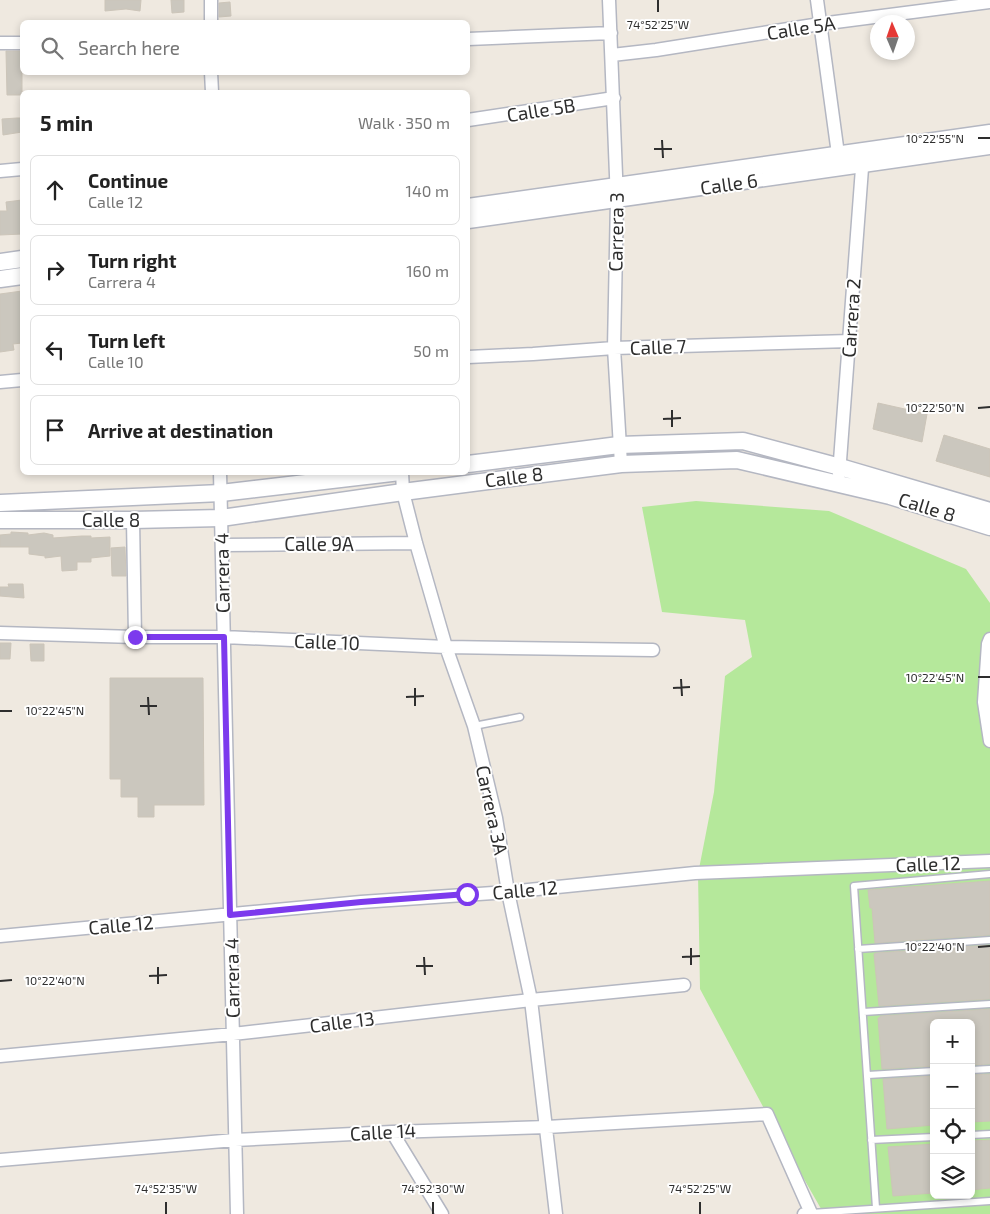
<!DOCTYPE html>
<meta charset="utf-8">
<style>
body{margin:0;font-family:"Exo 2",sans-serif;background:#f6f6f6;color:#222}
.controls{position:absolute;right:15px;bottom:15px;display:grid;overflow:hidden;border-radius:8px;box-shadow:0 2px 8px #0003}
.controls button{width:45px;height:45px;display:grid;place-items:center;padding:0;border:0;border-bottom:1px solid #e0e0e0;background:#fff;color:#222;font:25px sans-serif}
.compass{position:absolute;left:870px;top:15px;width:45px;height:45px;border-radius:50%;background:#fff;box-shadow:0 2px 8px #0003;rotate:358deg}
.stop{position:absolute;width:15px;height:15px;margin:-11px;border:4px solid #7c3aed;border-radius:50%;background:#fff}
.stop.end{background:#7c3aed;border-color:#fff;box-shadow:0 1px 5px #0008}
.list{margin:0;padding:0;list-style:none}
h2{display:flex;justify-content:space-between;align-items:center;height:65px;margin:0;padding:0 20px;font-size:21px}
h2 small{font-size:16px;font-weight:400;color:#767676}
.list li{display:grid;grid-template-columns:32px 1fr auto;gap:15px;align-items:center;box-sizing:border-box;height:70px;margin:0 10px 10px;padding:0 10px;border:1px solid #e0e0e0;border-radius:8px}
.list b{display:block;font-size:19px;white-space:nowrap}
.list p{margin:0;font-size:16px;white-space:nowrap;color:#767676}
.list em{font-size:16px;font-style:normal;color:#767676}
.icon{flex:none;width:28px;height:28px;fill:none;stroke:currentColor;stroke-width:2;stroke-linecap:round;stroke-linejoin:round}
.map{position:relative;flex:none;width:990px;height:1214px;overflow:hidden}
.search{position:absolute;background:#fff;box-shadow:0 2px 8px #0003;left:20px;top:20px;width:450px;height:55px;display:flex;align-items:center;gap:12px;box-sizing:border-box;padding:0 18px;border-radius:8px;color:#767676;font-size:19px}
.panel{position:absolute;background:#fff;box-shadow:0 2px 8px #0003;left:20px;top:90px;width:450px;height:385px;border-radius:8px}
.map>svg:first-child{display:block}
.green{fill:#b5e89b;fill-rule:evenodd}
.building{fill:#cbc7be;stroke:#ccc5b9}
.lines{fill:none;stroke-linecap:round;stroke-linejoin:round}
.service-casing{stroke:#b4b7c2;stroke-width:9}
.minor-casing{stroke:#b4b7c2;stroke-width:15}
.tertiary-casing{stroke:#b4b7c2;stroke-width:19}
.service{stroke:#fff;stroke-width:6}
.minor{stroke:#fff;stroke-width:12}
.tertiary{stroke:#fff;stroke-width:16}
.route{stroke:#7c3aed;stroke-width:6}
.ticks{fill:none;stroke:#2e2e2e;stroke-width:2}
.labels{text-anchor:middle;stroke-width:4;stroke-linejoin:round;paint-order:stroke}
.street-label{font-size:19px;fill:#2e2e2e;stroke:#fff}
.ticks-label{font-size:12px;text-anchor:middle;fill:#2e2e2e;stroke:#fff;stroke-width:4;stroke-linejoin:round;paint-order:stroke}
</style>
<div class="map">
<svg width="990" height="1214" viewBox="0 0 990 1214">
<rect width="100%" height="100%" fill="#efe9e0"/>
<path class="green" d="M696 501 829 511 966 569 990 603V1214H824L768 1116 700 989 698 874 714 792 725 676 752 657 745 620 662 612 642 507ZM934 1023H971V1195H934Z"/>
<path class="building" d="M105 0H141L140 11 126 9 105 11Z
M171 0H184V12L172 13Z
M230 2 231 16 219 17V3Z
M6 51H22V95H7Z
M17 118H22V132L3 135 2 119Z
M22 200V234L0 235V211H7L6 202Z
M22 291V343L13 344 14 350 0 352V294Z
M878 403 927 414 922 442 873 429Z
M944 435 990 449V477L936 461Z
M11 532 28 533V535L44 533 53 535V538L82 536H91V538L110 537V556L91 558V562H77V570L62 571 61 556 45 558V556L29 554V547H0V535L11 534Z
M125 547 126 576H112L111 548Z
M8 584H23L24 598 0 596V587H9Z
M0 643H11L10 659H0Z
M30 644H44V661H31Z
M110 678H203L204 805H154V817H138V797H121V779H110Z
M990 881V935L875 943 872 908H870L868 890Z
M990 945V999L879 1006 874 954 876 953Z
M990 1009V1064L971 1065V1023H934V1066L882 1069 878 1018H880V1016Z
M990 1074V1121L971 1122V1075Z
M934 1076V1125L887 1129 883 1079Z
M990 1140V1188L971 1190V1141Z
M934 1144V1193L893 1196 888 1147Z"/>
<g class="lines">
<g class="service-casing">
<path id="service" d="M474 726 520 717
M858 949 990 940
M863 1012 990 1004
M971 1070 990 1069
M868 1075 934 1071
M971 1135 990 1134
M871 1140 934 1137
M876 1208 854 886 990 874
M811 1213 990 1201"/>
</g>
<g class="minor-casing">
<path id="minor" d="M609 0 617 200 614 348 621 464
M817 0 838 154
M211 22V0
M468 39 611 33
M0 43H22
M612 55 656 50 820 24 990 2
M211 72 212 92
M468 120 614 98
M0 171 22 169
M468 357 533 354 614 348 850 341
M0 382 22 380
M220 472 237 1214
M402 472 403 492 416 543 446 647 474 726 496 818 508 892 531 1000 556 1214
M839 474 863 155
M133 520 135 637
M222 545 416 543
M0 633 135 637H224L446 647 653 650
M990 639 988 644 984 702 990 741
M0 936 361 902 508 892 695 873 990 861
M0 1056 233 1034 531 1000 684 985
M392 1132 442 1214
M0 1160 235 1140 392 1132 547 1127 767 1114 811 1213 804 1214"/>
</g>
<g class="tertiary-casing">
<path id="tertiary" d="M468 207 990 133
M468 220 990 146
M0 262 22 259
M0 279 22 276
M468 464 619 445 743 441 840 467 990 511
M0 503 221 493 400 472
M0 520H133L221 518 403 492 621 464 737 460 890 496 990 527"/>
</g>
<use href="#service" class="service"/>
<use href="#minor" class="minor"/>
<use href="#tertiary" class="tertiary"/>
</g>
<g class="lines">
<path class="route" d="M135 637H224L230 915 361 902 467 894"/>
</g>
<path class="ticks" d="M658 0V12M978 138H990M662 140 663 158M654 149H672M978 408 990 407M672 410V427M663 419 681 418M978 677H990M681 679 682 696M415 688V706M673 688 690 687M148 697 149 715M406 697 424 696M140 706H157M0 711H12M978 947 990 946M691 948V965M424 957 425 975M682 957 700 956M416 966H433M158 967V984M149 976 167 975M0 981 12 980M166 1202V1214M433 1202V1214M700 1202V1214"/>
<g class="labels">
<g class="street-label">
<text transform="translate(801 28) rotate(-9)" y="7">Calle 5A</text>
<text transform="translate(541 110) rotate(-9)" y="7">Calle 5B</text>
<text transform="translate(729 184) rotate(-8)" y="7">Calle 6</text>
<text transform="translate(616 232) rotate(-89)" y="7">Carrera 3</text>
<text transform="translate(851 318) rotate(-86)" y="7">Carrera 2</text>
<text transform="translate(658 347) rotate(-2)" y="7">Calle 7</text>
<text transform="translate(514 477) rotate(-7)" y="7">Calle 8</text>
<text transform="translate(927 507) rotate(17)" y="7">Calle 8</text>
<text x="111" y="527">Calle 8</text>
<text x="319" y="551">Calle 9A</text>
<text transform="translate(222 573) rotate(-91)" y="7">Carrera 4</text>
<text transform="translate(327 642) rotate(2)" y="7">Calle 10</text>
<text transform="translate(492 810) rotate(78)" y="7">Carrera 3A</text>
<text transform="translate(928 864) rotate(-2)" y="7">Calle 12</text>
<text transform="translate(525 890) rotate(-5)" y="7">Calle 12</text>
<text transform="translate(121 925) rotate(-5)" y="7">Calle 12</text>
<text transform="translate(232 978) rotate(-91)" y="7">Carrera 4</text>
<text transform="translate(342 1022) rotate(-7)" y="7">Calle 13</text>
<text transform="translate(383 1132) rotate(-3)" y="7">Calle 14</text>
</g>
</g>
<g class="ticks-label">
<text x="658" y="29">74°52'25"W</text>
<text x="935" y="143">10°22'55"N</text>
<text x="935" y="412">10°22'50"N</text>
<text x="935" y="682">10°22'45"N</text>
<text x="55" y="715">10°22'45"N</text>
<text x="935" y="951">10°22'40"N</text>
<text x="55" y="985">10°22'40"N</text>
<text x="166" y="1193">74°52'35"W</text>
<text x="433" y="1193">74°52'30"W</text>
<text x="700" y="1193">74°52'25"W</text>
</g>
</svg>
<div class="controls">
<button>+</button>
<button>−</button>
<button><svg class="icon" aria-label="locate" viewBox="0 0 24 24"><circle cx="12" cy="12" r="6"/><path d="M12 2v4M12 18v4M2 12h4M18 12h4"/></svg></button>
<button><svg class="icon" aria-label="layers" viewBox="0 0 24 24"><path d="M12 4l9 5-9 5-9-5zM3 14l9 5 9-5"/></svg></button>
</div>
<svg class="compass" viewBox="-18 -18 36 36"><path d="M0-13l5 13h-10z" fill="#e53935"/><path d="M0 13l5-13h-10z" fill="#767676"/></svg>
<div class="stop" style="left:467px;top:894px"></div>
<div class="stop end" style="left:135px;top:637px"></div>
<div class="search"><svg class="icon" aria-label="search" viewBox="0 0 24 24"><circle cx="10" cy="10" r="6"/><path d="M15 15l6 6"/></svg>Search here</div>
<section class="panel">
<h2>5 min<small>Walk · 350 m</small></h2>
<ul class="list">
<li><svg class="icon" aria-label="ahead" viewBox="0 0 24 24"><path d="M12 20V5M6 11l6-6 6 6"/></svg><div><b>Continue</b><p>Calle 12</p></div><em>140 m</em></li>
<li><svg class="icon" aria-label="right" viewBox="0 0 24 24"><path d="M7 20v-9h11M14 6l5 5-5 5"/></svg><div><b>Turn right</b><p>Carrera 4</p></div><em>160 m</em></li>
<li><svg class="icon" aria-label="left" viewBox="0 0 24 24"><path d="M17 20v-9H6M10 6l-5 5 5 5"/></svg><div><b>Turn left</b><p>Calle 10</p></div><em>50 m</em></li>
<li><svg class="icon" aria-label="arrive" viewBox="0 0 24 24"><path d="M6 21V4h12l-3 4 3 4H6"/></svg><div><b>Arrive at destination</b></div></li>
</ul>
</section>
</div>
